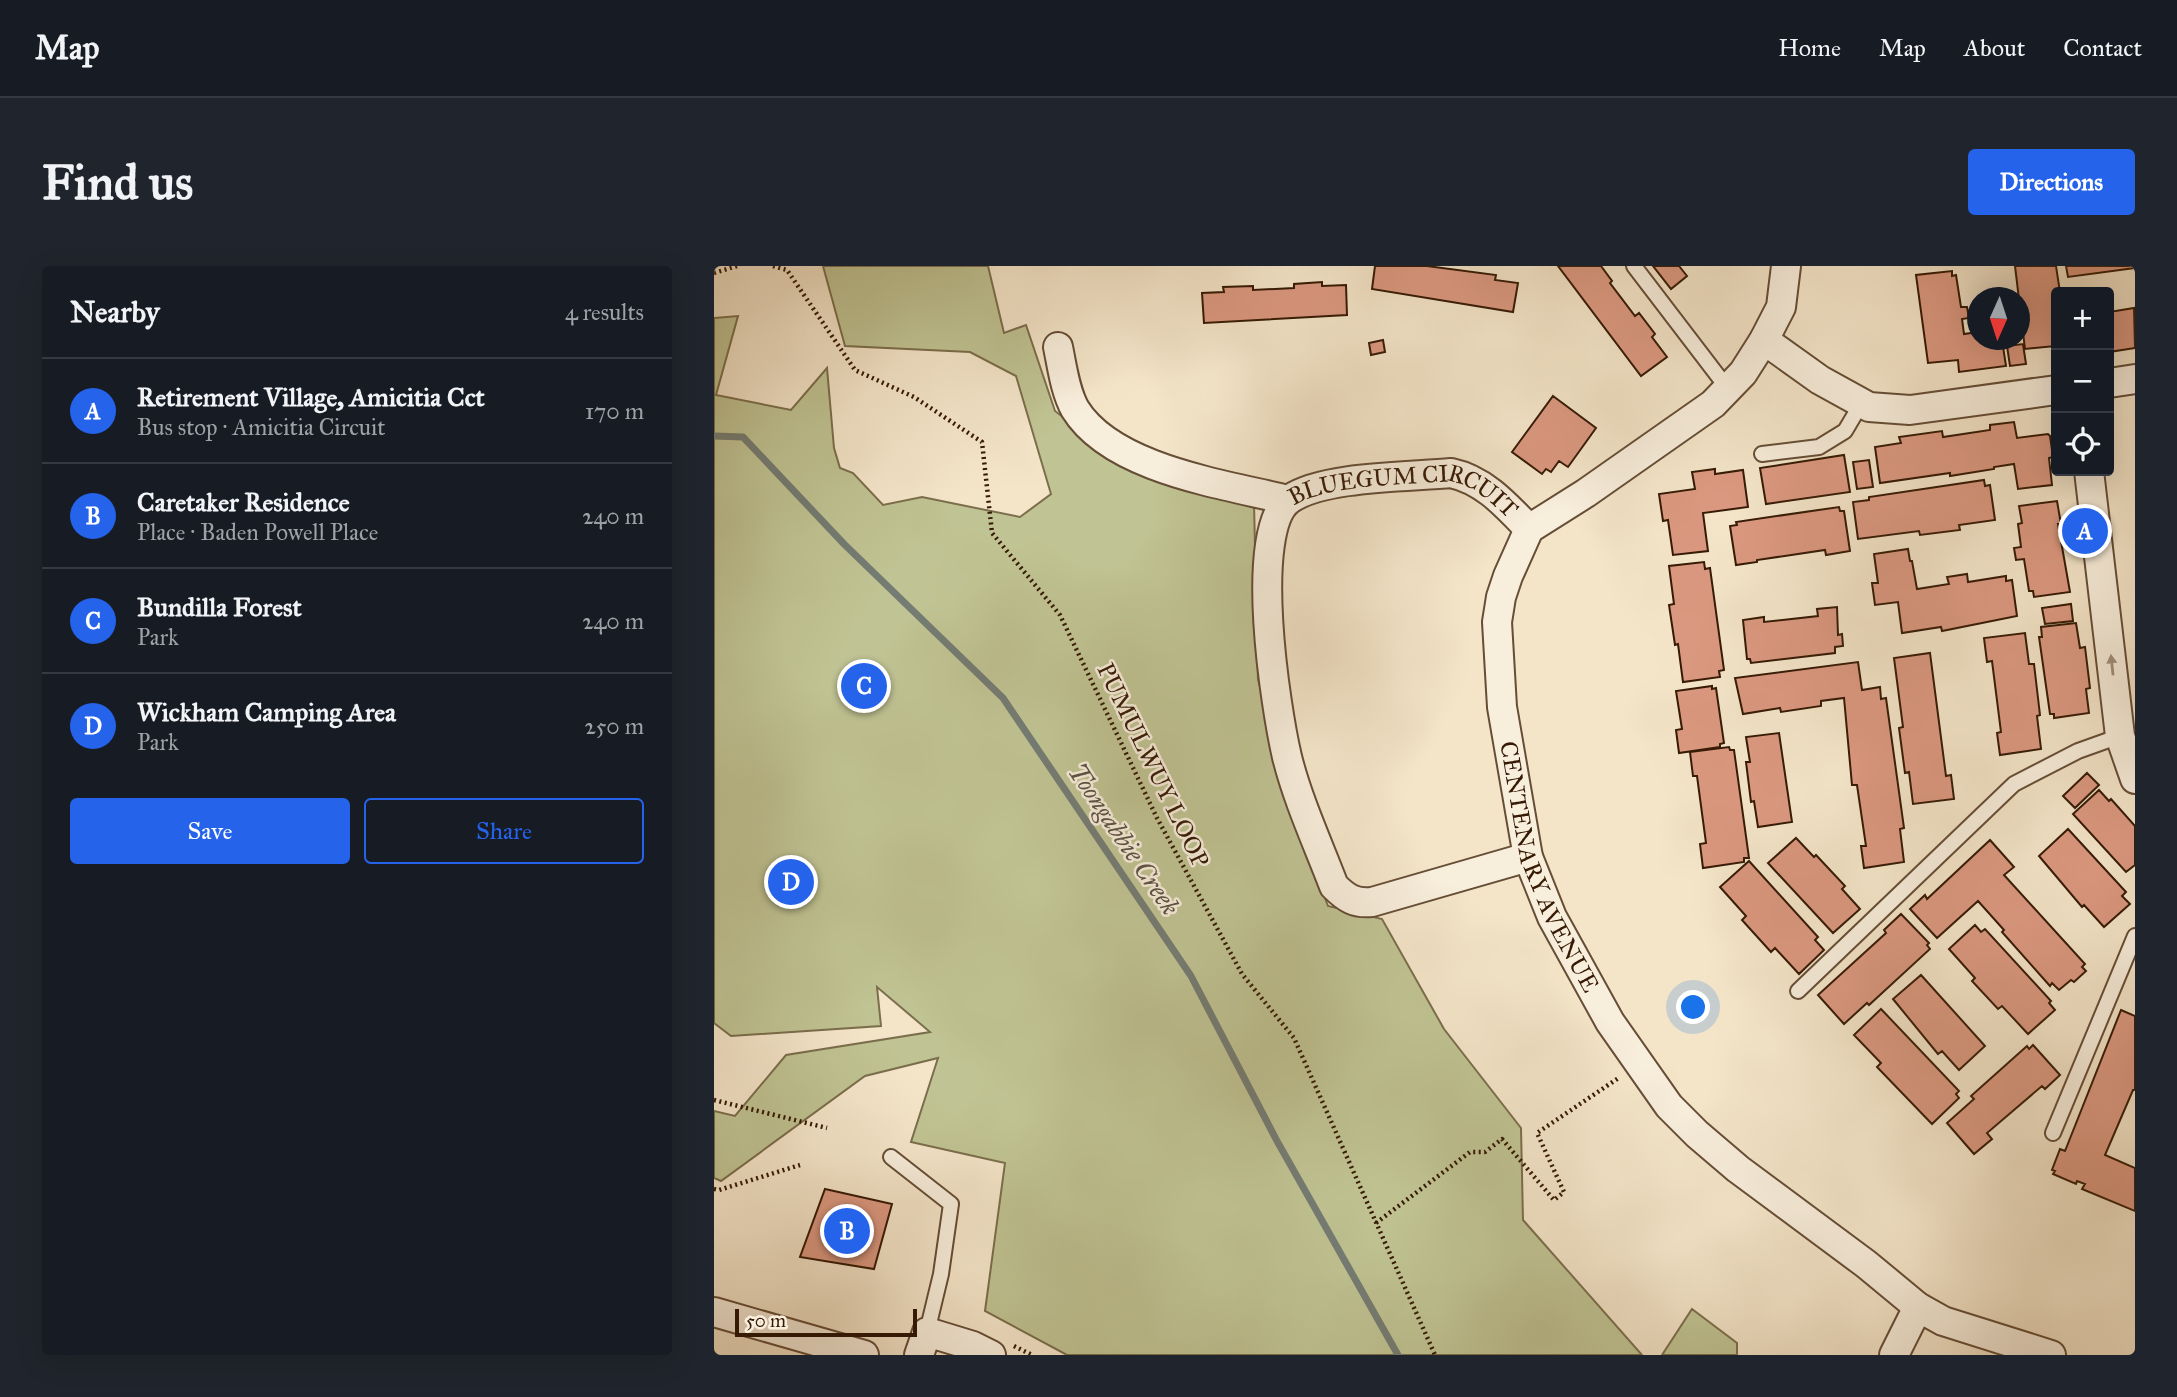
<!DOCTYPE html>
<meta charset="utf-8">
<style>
body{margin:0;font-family:"IM FELL Great Primer",serif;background:#20242c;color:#f1f3f6}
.controls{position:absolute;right:21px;top:21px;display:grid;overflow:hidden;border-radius:7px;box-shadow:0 7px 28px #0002}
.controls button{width:63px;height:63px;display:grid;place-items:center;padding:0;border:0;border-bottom:2px solid #363941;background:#171b24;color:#f1f3f6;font:35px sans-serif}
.compass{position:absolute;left:1253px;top:21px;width:63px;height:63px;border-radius:50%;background:#171b24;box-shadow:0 7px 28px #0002;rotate:183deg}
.scale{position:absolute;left:21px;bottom:18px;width:182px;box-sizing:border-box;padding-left:7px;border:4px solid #361a05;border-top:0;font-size:19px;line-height:24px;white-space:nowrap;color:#361a05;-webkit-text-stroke:5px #f8eedc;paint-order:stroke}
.you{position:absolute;left:980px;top:742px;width:24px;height:24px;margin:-18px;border:5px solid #fff;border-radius:50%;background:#1a73e8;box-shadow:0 0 0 10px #1a73e833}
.badge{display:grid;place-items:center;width:46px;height:46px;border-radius:50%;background:#2563eb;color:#fff;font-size:23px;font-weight:700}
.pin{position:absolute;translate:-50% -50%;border:4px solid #fff;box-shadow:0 2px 7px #0006}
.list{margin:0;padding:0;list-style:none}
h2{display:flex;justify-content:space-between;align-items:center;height:91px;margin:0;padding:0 28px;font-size:30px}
h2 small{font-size:23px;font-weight:400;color:#9ea1a6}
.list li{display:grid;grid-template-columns:46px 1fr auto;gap:21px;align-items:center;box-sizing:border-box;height:105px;padding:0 28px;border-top:2px solid #363941}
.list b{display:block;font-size:26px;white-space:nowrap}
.list p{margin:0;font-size:23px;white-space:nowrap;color:#9ea1a6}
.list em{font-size:23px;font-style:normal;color:#9ea1a6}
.actions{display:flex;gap:14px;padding:21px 28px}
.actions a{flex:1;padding:16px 0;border:2px solid #2563eb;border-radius:7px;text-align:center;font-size:24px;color:#2563eb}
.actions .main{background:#2563eb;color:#fff}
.icon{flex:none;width:38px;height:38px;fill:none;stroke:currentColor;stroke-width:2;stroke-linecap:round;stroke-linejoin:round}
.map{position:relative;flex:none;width:1421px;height:1089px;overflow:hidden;border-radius:7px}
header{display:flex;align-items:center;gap:42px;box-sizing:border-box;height:98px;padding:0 35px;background:#171b24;border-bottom:2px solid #363941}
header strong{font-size:33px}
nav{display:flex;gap:38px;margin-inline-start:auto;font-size:24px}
.intro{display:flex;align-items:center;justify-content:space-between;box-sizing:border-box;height:168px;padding:0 42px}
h1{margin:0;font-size:49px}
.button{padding:18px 32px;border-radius:7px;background:#2563eb;color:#fff;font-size:24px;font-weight:700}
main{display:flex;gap:42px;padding:0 42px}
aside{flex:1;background:#171b24;border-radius:7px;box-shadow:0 7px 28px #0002}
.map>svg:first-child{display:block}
.green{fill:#c0c393;stroke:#7b6e4c;stroke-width:2}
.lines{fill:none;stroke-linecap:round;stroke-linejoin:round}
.stream{stroke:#747c73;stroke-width:7}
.building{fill:#db9880;stroke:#361a05;stroke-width:2}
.service-casing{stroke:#664d36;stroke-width:18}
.minor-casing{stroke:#664d36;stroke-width:32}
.path{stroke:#361a05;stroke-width:4.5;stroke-dasharray:2 3.5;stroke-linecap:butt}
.service{stroke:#f8eedc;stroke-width:14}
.minor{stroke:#f8eedc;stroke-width:28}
.oneway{fill:#a18f7b}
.labels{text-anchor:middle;stroke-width:5;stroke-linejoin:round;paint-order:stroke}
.street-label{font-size:24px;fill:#361a05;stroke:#f8eedc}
.water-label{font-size:26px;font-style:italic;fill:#5a5345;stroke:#f8eedc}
</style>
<header>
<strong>Map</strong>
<nav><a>Home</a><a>Map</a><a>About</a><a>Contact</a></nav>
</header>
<div class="intro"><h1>Find us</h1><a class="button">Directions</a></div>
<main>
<aside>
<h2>Nearby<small>4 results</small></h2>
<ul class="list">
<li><span class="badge">A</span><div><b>Retirement Village, Amicitia Cct</b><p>Bus stop · Amicitia Circuit</p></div><em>170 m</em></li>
<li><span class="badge">B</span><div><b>Caretaker Residence</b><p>Place · Baden Powell Place</p></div><em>240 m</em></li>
<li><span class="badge">C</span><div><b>Bundilla Forest</b><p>Park</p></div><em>240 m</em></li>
<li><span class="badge">D</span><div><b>Wickham Camping Area</b><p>Park</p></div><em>250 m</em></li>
</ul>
<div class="actions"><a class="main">Save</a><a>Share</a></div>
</aside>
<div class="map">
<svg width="1421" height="1089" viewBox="0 0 1421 1089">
<rect width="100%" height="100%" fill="#f4e5c9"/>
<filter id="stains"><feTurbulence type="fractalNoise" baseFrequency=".00286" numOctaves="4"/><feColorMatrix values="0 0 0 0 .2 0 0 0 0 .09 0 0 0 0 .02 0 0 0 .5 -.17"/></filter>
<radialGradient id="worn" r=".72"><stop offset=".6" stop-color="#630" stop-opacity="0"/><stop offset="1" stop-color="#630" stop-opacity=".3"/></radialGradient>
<path class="green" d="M109 0H274L290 67 312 59 341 145 419 205 540 237 544 413 576 541 614 640 668 653 730 763 807 862 809 954 928 1089H353L271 1045 291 897 197 876 224 792 151 810 7 915 0 912V845L21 850 72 789 216 766 163 721 167 760 17 770 0 757V52L24 50 2 129 77 144 113 102 120 182 126 202 139 207 169 239 208 231 306 251 337 228 302 110 256 86 131 80Z
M978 1043 1023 1077V1089H948Z"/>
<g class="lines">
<path class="stream" d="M0 170 29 171 130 278 289 432 477 710 563 875 684 1089"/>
</g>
<path class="building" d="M661 0H713L782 9 781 14 804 17 799 46 658 23Z
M844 0H887L898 15 896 17 921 50 925 47 941 68 938 71 953 91 927 110Z
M939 0H965L973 10 957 23Z
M1301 0H1342L1346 26H1342V91L1341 80 1311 83Z
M1352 0H1421V2L1354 11Z
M1238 5V10L1242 9 1247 41H1253L1255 52 1248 53 1250 68 1264 66V74H1288L1292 100 1245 106 1244 94 1214 97 1202 9Z
M608 16V20L632 19 633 49 490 57 488 27 510 26 509 21 539 20V24L580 22V18Z
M1420 42 1421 82 1395 86V46Z
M669 74 671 86 657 89 655 77Z
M1309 78 1312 98 1296 100 1293 80Z
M839 130 882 162 854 201 845 195 837 206 832 203 828 208 798 186Z
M1300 156 1303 172 1334 168 1336 170 1339 191 1335 192 1338 219 1304 223 1300 198 1280 201V203L1236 210V207L1166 217 1161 181 1187 177 1185 171 1228 165 1229 171 1276 164V159Z
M1130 189 1136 226 1052 238 1046 202Z
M1155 194 1159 221 1143 223 1139 196Z
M1001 203V208L1029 204 1034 241 989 247 994 285 959 289 954 254 949 255 945 228 981 223 978 206Z
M1270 214 1271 220 1276 219 1281 254 1245 259 1246 264 1206 269 1205 265 1144 273 1139 236 1155 234V231Z
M1343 235 1347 258H1344L1356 326 1320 331 1319 325H1315L1310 293 1302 294 1300 282 1307 281 1304 258 1308 257 1305 240Z
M1125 241 1126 245H1130L1136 285 1112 289 1111 284 1043 294V296L1022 299 1016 260 1023 259 1022 256Z
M1194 283 1196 295H1198L1203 323 1235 318 1233 311 1253 308 1254 316 1292 310V315L1298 314 1303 350 1228 365 1227 361 1188 367 1184 336 1161 339 1158 317H1164L1160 288Z
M990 296 991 303 996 302 1010 404 1005 405 1006 411 969 416 964 378 961 379 955 339 960 338 955 300Z
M1357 338 1359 355 1331 358 1328 342Z
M1123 341 1124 369 1128 368 1129 380 1121 381V387L1037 397 1036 393H1033L1029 354 1050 351V356L1104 350 1103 343Z
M1362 357 1366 382 1371 381 1376 422 1372 423 1375 447 1340 452V448H1336L1325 371H1328L1327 361Z
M1311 367 1315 398H1320L1326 449 1323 450 1327 483 1286 489 1283 467 1287 466 1278 395 1273 396 1270 372Z
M1216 387 1232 510 1237 509 1240 533 1199 538 1195 506 1191 507 1185 462 1189 461 1180 392Z
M1144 396 1148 424 1166 421 1167 433 1172 432 1190 562 1186 563 1190 596 1150 602 1147 580H1152L1143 519H1138L1130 432 1107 435V440L1067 446 1066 442 1029 448 1021 412Z
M998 420V423L1002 422 1010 477 1006 478V481L965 487 962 464 968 463 962 425Z
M1065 467 1078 556 1044 561 1040 535 1037 536 1032 496H1036L1032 471Z
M1015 481 1016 484H1020L1035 592H1030V596L989 602 986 578 992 577 983 510H979L976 486Z
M1373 507 1385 519 1361 542 1349 530Z
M1385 524 1395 535 1397 533 1421 560V599L1412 606 1359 548Z
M1354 563 1412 626 1408 630 1416 638 1390 661 1370 639 1368 641 1325 590Z
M1082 572 1100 591 1102 589 1131 620 1128 623 1146 643 1119 667 1054 597Z
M1276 574 1300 601 1290 609 1371 698 1368 701 1372 705 1360 716 1357 714 1345 724 1338 717 1336 720 1288 666 1290 664 1264 635 1223 672 1196 643 1211 629 1213 633Z
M1035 595 1104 671 1101 674 1110 684 1085 708 1061 682 1057 686 1028 654 1032 650 1006 621Z
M1187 648 1215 677 1213 679 1216 683 1155 739 1153 737 1130 758 1104 729 1172 667 1170 664Z
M1261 659 1267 666 1271 663 1337 735 1335 737 1341 744 1314 768 1288 740 1284 743 1258 715 1261 712 1235 683Z
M1207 709 1271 780 1245 804 1228 785 1224 788 1179 733Z
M1167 743 1245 825 1242 828 1245 832 1218 858 1163 801 1167 797 1140 769Z
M1407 744 1421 750V824H1419L1391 889 1421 902V945L1368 923 1371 918 1363 915 1362 918 1339 908 1341 905 1338 904 1346 883 1351 885Z
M1319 779 1346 809 1331 823 1328 820 1273 867 1278 873 1260 888 1233 857 1260 833 1257 830 1313 780 1315 783Z
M111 923 178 938 160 1003 86 991Z"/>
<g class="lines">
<g class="service-casing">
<path id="service" d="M920 0 1014 123
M1048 188 1105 181 1131 165 1147 138
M1084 725 1300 518 1364 485 1406 470
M1339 867 1421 670
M177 891 237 938 227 1008 213 1066"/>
</g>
<g class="minor-casing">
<g id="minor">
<path id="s1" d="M1072 0 1067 41 1050 74 1029 107 999 138 872 227 815 263 794 310 787 331 783 356 788 441 814 591 838 651 896 756 955 840 983 868 1024 903 1152 998 1204 1041 1229 1055 1337 1089"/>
<path d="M1050 74 1106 114 1155 141 1196 144 1342 124"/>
<path d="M344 81C348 100 351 125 361 143 398 203 509 218 574 234"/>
<path d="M1395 117 1421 113"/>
<path d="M1375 205 1406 470 1421 513"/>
<path id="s2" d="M814 591 658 636C641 638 632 632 620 620 604 578 584 535 573 491 562 444 533 262 576 233 609 210 695 211 737 207 770 214 792 239 815 263"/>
<path d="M0 1046 150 1089"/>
<path d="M205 1089 213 1066 259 1080 277 1089"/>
<path d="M1180 1089 1204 1041"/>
</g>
</g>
<path class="path" d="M59 0 73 4 141 104 200 131 268 176 278 267 346 349 443 552 528 708 580 772 721 1089
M0 7 23 0
M0 834 113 862
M0 923 5 924 86 899
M662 957 756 886H771L788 873 840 934 850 926 823 867 906 811
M300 1080 318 1089"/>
<use href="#service" class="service"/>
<use href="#minor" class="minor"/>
</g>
<defs><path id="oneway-solid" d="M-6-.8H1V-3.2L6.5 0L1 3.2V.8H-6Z" transform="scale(1.75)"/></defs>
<use class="oneway" href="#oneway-solid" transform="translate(1398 399) rotate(-96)"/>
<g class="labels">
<g class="street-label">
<text dy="8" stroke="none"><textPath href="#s2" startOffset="728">BLUEGUM CIRCUIT</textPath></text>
<text transform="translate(439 499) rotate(64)" y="8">PUMULWUY LOOP</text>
<text dy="8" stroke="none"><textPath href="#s1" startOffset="735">CENTENARY AVENUE</textPath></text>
</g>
<g class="water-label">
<text transform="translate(410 573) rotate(56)" y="9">Toongabbie Creek</text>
</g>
</g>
<rect width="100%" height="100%" filter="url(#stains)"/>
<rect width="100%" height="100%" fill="url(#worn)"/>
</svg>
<div class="controls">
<button>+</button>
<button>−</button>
<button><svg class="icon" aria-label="locate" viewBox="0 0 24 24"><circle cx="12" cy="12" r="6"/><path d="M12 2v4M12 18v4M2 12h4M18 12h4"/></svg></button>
</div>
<svg class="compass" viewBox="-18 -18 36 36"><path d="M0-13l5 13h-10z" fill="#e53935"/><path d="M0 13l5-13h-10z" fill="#9ea1a6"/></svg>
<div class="scale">50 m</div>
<div class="you"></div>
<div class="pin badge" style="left:1371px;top:265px">A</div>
<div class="pin badge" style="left:133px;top:965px">B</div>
<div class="pin badge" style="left:150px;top:420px">C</div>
<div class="pin badge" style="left:77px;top:616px">D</div>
</div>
</main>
